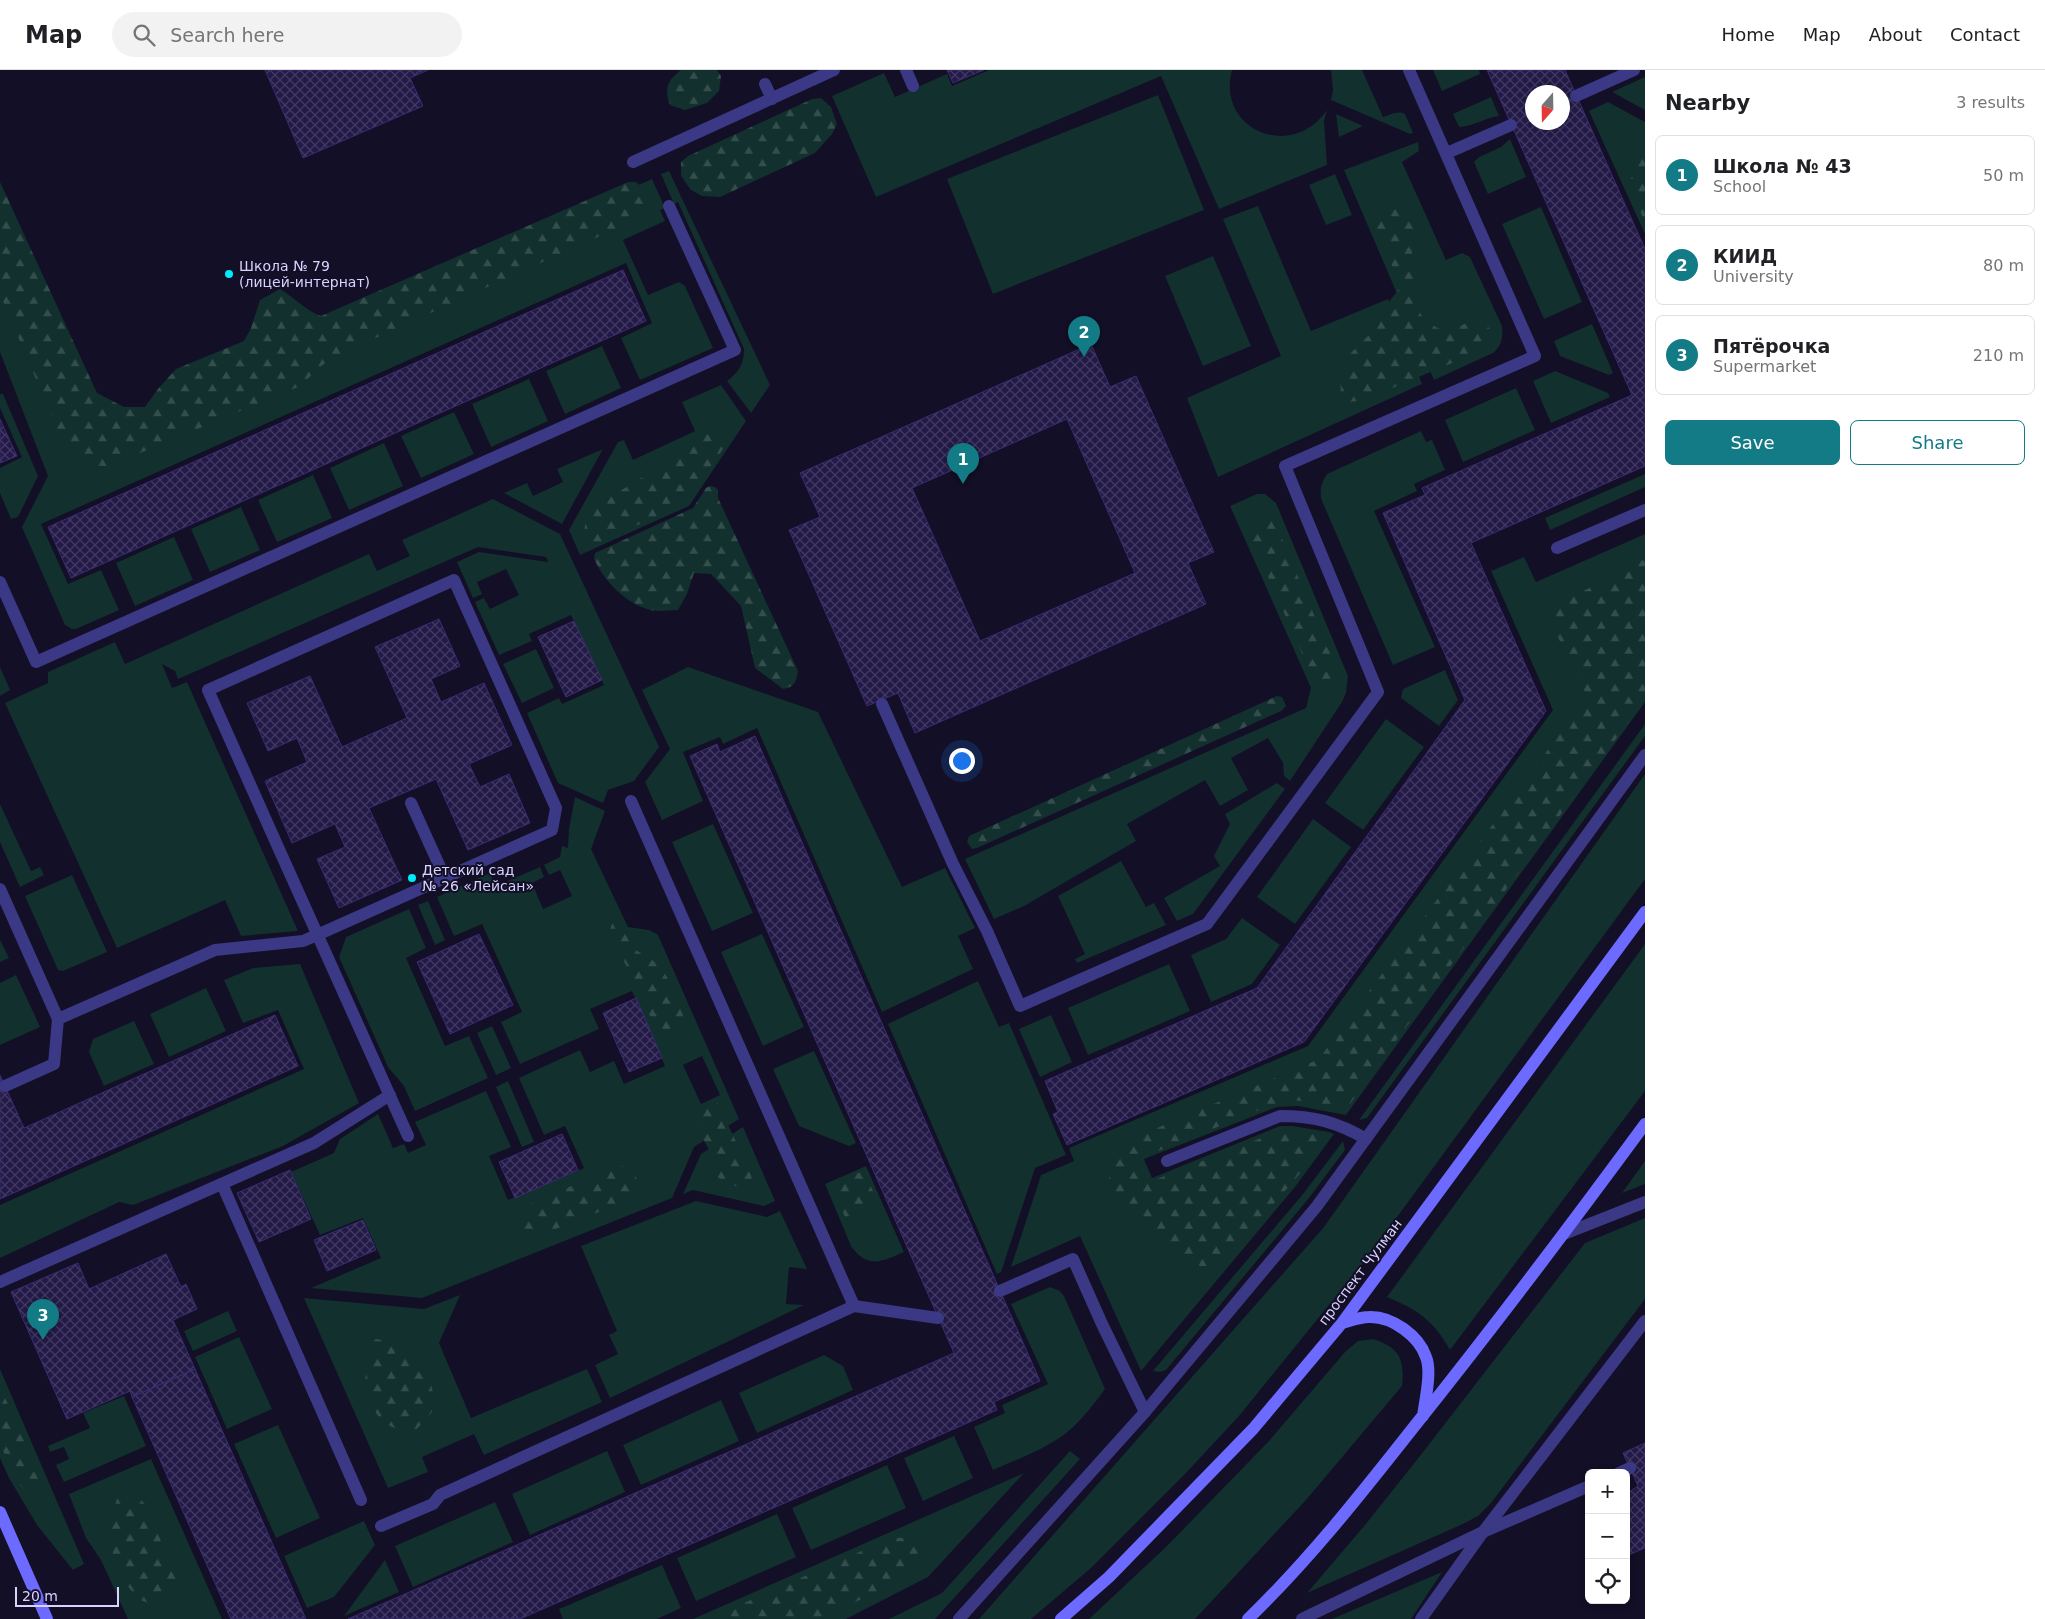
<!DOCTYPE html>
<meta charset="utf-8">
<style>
body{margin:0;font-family:"DejaVu Sans",sans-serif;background:#f2f2f2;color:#202124}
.controls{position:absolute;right:15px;bottom:15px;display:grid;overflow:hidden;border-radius:8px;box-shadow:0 2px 8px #0003}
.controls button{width:45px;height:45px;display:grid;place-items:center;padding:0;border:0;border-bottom:1px solid #e0e0e0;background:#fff;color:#202124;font:25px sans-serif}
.compass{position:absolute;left:1525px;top:15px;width:45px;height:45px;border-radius:50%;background:#fff;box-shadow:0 2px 8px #0003;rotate:200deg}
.scale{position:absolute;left:15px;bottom:12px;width:104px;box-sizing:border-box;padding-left:5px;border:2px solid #d8d3ff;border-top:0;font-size:14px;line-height:18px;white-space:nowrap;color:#d8d3ff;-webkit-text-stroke:4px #120f26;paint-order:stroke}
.you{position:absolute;left:961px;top:690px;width:18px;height:18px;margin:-12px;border:4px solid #fff;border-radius:50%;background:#1a73e8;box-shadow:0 0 0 8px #1a73e833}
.badge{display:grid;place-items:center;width:32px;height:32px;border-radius:50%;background:#127b86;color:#fff;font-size:16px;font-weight:700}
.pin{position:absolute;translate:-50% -41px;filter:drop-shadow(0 1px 2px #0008)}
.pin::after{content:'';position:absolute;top:26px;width:18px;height:15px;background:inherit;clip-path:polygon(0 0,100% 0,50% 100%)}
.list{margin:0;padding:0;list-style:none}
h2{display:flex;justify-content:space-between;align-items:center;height:65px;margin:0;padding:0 20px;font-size:21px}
h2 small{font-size:16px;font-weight:400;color:#757577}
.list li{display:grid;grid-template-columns:32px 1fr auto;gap:15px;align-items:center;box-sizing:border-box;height:80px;margin:0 10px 10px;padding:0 10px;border:1px solid #e0e0e0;border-radius:8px}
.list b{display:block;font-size:19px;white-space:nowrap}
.list p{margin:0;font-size:16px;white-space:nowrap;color:#757577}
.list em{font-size:16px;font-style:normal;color:#757577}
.actions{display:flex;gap:10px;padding:15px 20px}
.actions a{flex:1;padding:11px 0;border:1px solid #127b86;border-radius:8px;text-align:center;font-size:18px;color:#127b86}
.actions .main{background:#127b86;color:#fff}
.icon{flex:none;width:28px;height:28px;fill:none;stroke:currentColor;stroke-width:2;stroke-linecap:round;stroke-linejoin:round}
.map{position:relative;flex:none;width:1645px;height:1549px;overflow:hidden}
header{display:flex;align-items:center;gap:30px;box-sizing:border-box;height:70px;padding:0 25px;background:#fff;border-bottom:1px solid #e0e0e0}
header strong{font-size:24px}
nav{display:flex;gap:28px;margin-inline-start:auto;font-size:18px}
.search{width:350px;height:45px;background:#f2f2f2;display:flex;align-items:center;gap:12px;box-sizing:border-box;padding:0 18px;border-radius:28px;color:#757577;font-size:19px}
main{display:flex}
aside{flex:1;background:#fff}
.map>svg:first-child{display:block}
.green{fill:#12302e;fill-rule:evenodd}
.forest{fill:url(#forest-firs)}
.building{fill:url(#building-cross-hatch);stroke:#392c73;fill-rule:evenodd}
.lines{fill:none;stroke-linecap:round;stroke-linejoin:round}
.lane{stroke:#3b3985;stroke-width:12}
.street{stroke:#3b3985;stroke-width:12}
.secondary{stroke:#6c6aff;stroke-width:12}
.poi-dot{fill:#00eafe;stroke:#120f26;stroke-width:2}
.labels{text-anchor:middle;stroke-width:4;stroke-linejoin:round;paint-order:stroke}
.poi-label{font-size:14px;fill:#d8d3ff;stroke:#120f26;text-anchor:start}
.street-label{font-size:14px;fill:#d8d3ff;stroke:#120f26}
</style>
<header>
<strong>Map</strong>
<div class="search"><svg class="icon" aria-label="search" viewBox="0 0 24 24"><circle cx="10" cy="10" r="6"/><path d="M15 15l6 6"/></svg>Search here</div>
<nav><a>Home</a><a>Map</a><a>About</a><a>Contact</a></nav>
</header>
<main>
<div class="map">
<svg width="1645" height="1549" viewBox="0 0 1645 1549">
<defs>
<pattern id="forest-firs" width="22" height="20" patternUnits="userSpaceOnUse" patternTransform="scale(1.25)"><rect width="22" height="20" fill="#12302e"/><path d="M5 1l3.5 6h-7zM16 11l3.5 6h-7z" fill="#344d4d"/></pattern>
<pattern id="building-cross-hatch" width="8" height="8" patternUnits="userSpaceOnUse" patternTransform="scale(1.25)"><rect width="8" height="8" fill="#231a47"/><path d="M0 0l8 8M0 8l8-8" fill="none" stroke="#423a63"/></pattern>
</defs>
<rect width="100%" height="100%" fill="#120f26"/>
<path class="green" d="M989 0H1232C1216 59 1291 92 1327 40L1324 51 1327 95 1219 139 1161 6 876 127 832 26 884 3 895 27 947 4 952 16Z
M1331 0H1362L1383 47C1390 45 1397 40 1405 44L1413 63 1410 64 1331 30 1333 20Z
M1433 0H1479L1480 4 1442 21Z
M1645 7V40L1612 22Z
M1158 25 1204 140 993 224 947 109Z
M1491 27 1499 46C1485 48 1472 57 1459 57L1453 44Z
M1608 32 1645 52V164L1589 41Z
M1336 44 1363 56 1339 67Z
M1510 69 1526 107 1488 124 1474 92 1479 87 1501 77Z
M1418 72 1419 81 1402 92 1446 190 1462 183 1470 187 1502 256C1503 268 1502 275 1493 283L1434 310 1344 100Z
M669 101 770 315 751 343 727 311C739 302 744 294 744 279L678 132 674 134 661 104Z
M1335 104 1352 145 1326 155 1309 115Z
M652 109 665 138 660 140 665 151 623 170 648 225 679 212 685 216 713 278 640 310 621 268 652 253 626 193 41 454 68 514 101 500 119 540 76 559H72L65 555 22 457 48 406 0 282V154L81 323 149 355 320 255Z
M1258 136 1311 261 1388 229 1422 314 1218 407 1187 328 1281 286 1223 149Z
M1541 137 1582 232 1544 249 1502 154Z
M1213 186 1251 276 1203 296 1165 206Z
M1592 254 1613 303 1609 305 1560 286 1554 271Z
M602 276 621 318 565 344 546 301Z
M1555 301 1608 323 1610 327 1551 353 1533 311Z
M529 309 548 351 491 377 472 334Z
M721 315 746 351 689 436 580 485 569 460 618 372 624 370 633 390 695 361 682 332Z
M1516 318 1535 360 1463 392 1445 350Z
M0 324H3L38 406 18 447 11 449 0 423V398L22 387 0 338Z
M454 342 474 384 421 408 401 366Z
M1421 361 1426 372 1432 370 1445 400 1414 414 1417 421 1374 441 1435 577 1393 595 1322 431C1319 420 1321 413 1327 404Z
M384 373 403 416 349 440 330 398Z
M603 379 562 454 504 423 527 413 533 426 563 412 557 399Z
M1645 404V417L1550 460 1545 448Z
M313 405 332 448 277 472 258 430Z
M1257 424H1265L1276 433 1348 606 1346 623 1342 632 1290 711 1284 706 1283 693 1268 668 1231 688 1248 720 1220 736 1205 710 1127 754 1136 771 1024 836 994 849 965 789 1306 638 1311 618 1230 436Z
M493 429 560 464 659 677 634 711 608 720 603 733 558 713 527 643 559 628 562 634 604 615 571 545 529 564 532 571 499 585 475 532 484 528 490 539 519 525 506 499 477 512 482 524 473 528 457 492 479 482 548 492 546 487 478 477 178 609 175 601 162 594 172 618 187 612 298 861 241 866 225 830 117 878 5 633 48 613V602L115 572 125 594 369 484 377 501 410 486 402 470Z
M241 437 260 480 210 502 191 459Z
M1645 464V632L1346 1045 1298 1036 1277 1037 1144 1089 1152 1108 1280 1056H1293L1329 1062 1334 1064 1295 1117 1141 1301 1080 1166 1011 1197 1041 1105 1074 1091 1069 1078 1308 976 1553 640 1491 501 1524 487 1536 512Z
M174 467 193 510 135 536 116 493Z
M536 579 554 618 522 633 503 594Z
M0 597 10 620 0 626Z
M688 597 818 642 902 817 945 798 975 858 958 866 973 899 882 942 757 658 723 674 720 667 683 682 703 731 662 750 645 712 670 679 642 620Z
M1445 600 1458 630 1439 656 1401 628 1403 619Z
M1386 649 1424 677 1363 760 1325 733Z
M1645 654V666L1367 1048 1359 1050Z
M1645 704V809L1367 1188 1239 1346 1185 1404 1091 1498 1031 1549H979L1324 1157Z
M1277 713 1285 719 1193 844 1177 851 1164 828 1220 796 1214 786 1230 754 1225 744Z
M575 727 605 741 591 779 628 857 649 860 658 865 739 1049 694 1077 672 1128 422 1228 311 1218 381 1188 363 1148 320 1165 291 1102 334 1083 340 1069 378 1044 393 1078 404 1074 408 1083 426 1075 415 1052 486 1021 511 1077 489 1086 508 1130 584 1098 565 1056 544 1065 519 1008 580 980 590 1002 614 991 624 1014 665 996 632 921 590 939 599 959 520 994 501 952 522 942 482 854 454 866 437 827 490 803 496 816 540 797 544 807 532 813 543 839 572 826 560 800 549 805 544 795 560 787 562 776 568 778 569 759ZM702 986 720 1025 701 1034 683 995Z
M0 734 31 801 40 797 44 805 20 817 0 772Z
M1313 749 1351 777 1295 854 1257 827Z
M713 754 753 843 712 861 672 772Z
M1121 791 1146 837 1154 833 1166 855 1077 893 1075 889 1085 884 1058 826Z
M72 805 107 882 63 901 58 900 25 826Z
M428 831 445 870 435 875 418 835Z
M409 839 426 878 406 888 445 976 469 966 488 1008 415 1041 404 1016 388 997 339 887 346 867Z
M1242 848 1280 875 1252 914 1211 932 1191 885 1226 869Z
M762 864 804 957 763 976 721 882Z
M0 870 9 888 0 892Z
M1645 874V1021L1450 1280C1433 1250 1418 1240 1387 1227Z
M300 894 359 1033 283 1076 133 1135 119 1132 0 1188V1135L304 999 278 940 243 953 224 910 253 898Z
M1169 894 1190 941 1088 985 1068 938Z
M16 905 40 957 0 975V913Z
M978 911 999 957 1009 953 1066 1085 1035 1098 1001 1202 997 1204 888 954Z
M206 918 226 961 169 987 150 944Z
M1051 945 1072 992 1040 1007 1019 959Z
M134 951 154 994 104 1016 89 982 93 969Z
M492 956 511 998 496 1005 477 963Z
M814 981 856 1073 849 1076 799 1056 773 999Z
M508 1011 534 1072 522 1077 496 1017Z
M743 1057 775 1131 764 1136 693 1120 683 1124 701 1084Z
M1343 1071 1345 1080 1309 1128 1166 1300 1160 1302 1153 1301 1303 1124Z
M1645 1091V1114L1622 1123Z
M866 1096 904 1182C882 1192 867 1199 851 1176L825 1114Z
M696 1131 767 1147 780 1141 807 1199 789 1197 786 1234 804 1235 610 1328 595 1295 618 1284 609 1265 617 1261 581 1176Z
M1645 1148V1229L1491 1433 1478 1446 1463 1454 1307 1523 1365 1455 1416 1391 1585 1173Z
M1050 1217 1060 1221 1064 1226 1105 1319C1095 1333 1085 1346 1072 1358 1050 1378 1020 1388 993 1400L974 1357 1005 1343 1002 1335 1048 1314 1011 1234Z
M460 1225 439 1273 471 1348 587 1299 602 1332 484 1385 474 1364 422 1387 428 1402 388 1418 304 1228 424 1239Z
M228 1241 237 1261 193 1281 184 1261Z
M239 1267 272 1339 227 1359 195 1287Z
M1373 1269C1399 1277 1405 1289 1402 1316L1306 1430 1195 1549H1089L1167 1476 1269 1371 1345 1282 1358 1271Z
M824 1285 843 1296 853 1320 757 1363 739 1323Z
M0 1299 84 1494 73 1500 37 1455 9 1408 0 1388Z
M124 1326 146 1376 64 1412 56 1395 69 1389 64 1377 50 1382 48 1376 90 1358 83 1343Z
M721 1330 739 1371 641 1415 623 1375Z
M278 1355 320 1448 276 1468 234 1374Z
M954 1366 973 1408 923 1431 904 1388Z
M607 1381 625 1422 530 1465 512 1424Z
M1070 1381 1080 1389 935 1549H889L942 1523Z
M151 1389 222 1549H128L101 1490 86 1468 69 1424Z
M887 1395 906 1438 811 1480 792 1438Z
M1024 1403 928 1507 846 1549H693Z
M495 1432 513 1472 413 1517 395 1476Z
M777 1444 796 1487 696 1531 677 1488Z
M364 1451 375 1475 334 1527 307 1538 284 1486Z
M385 1490 399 1522 344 1546Z
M662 1495 681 1538 657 1549H563L559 1539Z
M1442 1502 1411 1549H1332Z"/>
<path class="forest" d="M681 0H717L721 6 719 21 707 33 685 40 670 35C664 18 667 11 681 0Z
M821 28 831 37 837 54 832 64 815 83 720 127 702 126 691 120 681 106V92L688 86 812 29Z
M1645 84V155L1630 111 1640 89Z
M0 112 97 323 124 337H145L158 319 176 299 244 271 251 258 260 230 280 219C294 227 306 241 321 246L628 112H636L645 120 650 130 647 140 635 150 336 286C320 295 312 306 298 317L109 396C84 396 77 390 62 371L0 224Z
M1399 133C1435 151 1414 162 1411 191 1410 197 1413 206 1415 213 1420 243 1415 250 1448 262 1465 254 1476 244 1491 260L1492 269 1483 280 1364 330 1349 332 1341 324 1340 309 1349 285 1369 265 1380 244 1398 220 1399 211 1375 158C1379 144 1386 138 1399 133Z
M713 363 723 371V379L684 434 594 475H587L583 469 586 449 596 436 641 408 669 398 703 365Z
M710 416 715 417 718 420V428L798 601C796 612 795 617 783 619L755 598 741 536 711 504 694 503 687 524 678 540C669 540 658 542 650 540 625 533 605 512 594 489L595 483 693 438 706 418Z
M1267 448 1275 452 1338 602 1336 610 1330 616H1322L1314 611 1249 463 1251 456 1258 449Z
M1645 489V629L1350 1034 1343 1039 1295 1030 1274 1034 1141 1088 1138 1091 1145 1108 1152 1111 1279 1061 1290 1060 1322 1066 1324 1070 1297 1107 1220 1196H1200L1173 1181 1147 1155 1114 1130 1108 1114 1112 1093 1122 1073 1319 989 1579 638 1585 622 1554 559 1555 545 1566 530Z
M1277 626 1282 627 1286 636 1281 641 977 778 972 779 967 772 969 766Z
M618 851 634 879 657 893 667 907 683 945C677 964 667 967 653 952L610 862C611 856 611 852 618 851Z
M711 1031 718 1033 751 1104 752 1112 747 1119C737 1116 725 1115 718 1107 712 1099 713 1089 709 1080 703 1068 696 1057 693 1044L697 1037Z
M619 1095C641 1100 640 1114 629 1130L538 1166C524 1164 519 1161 517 1148L526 1136Z
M863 1102 866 1105 878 1133 877 1137 853 1150H848L845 1147 832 1117C838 1110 854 1103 863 1102Z
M376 1269 393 1272 429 1305 433 1323 432 1342 416 1360C385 1364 369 1341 365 1312 365 1305 368 1299 369 1292 369 1287 368 1282 368 1276Z
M0 1316 43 1415C41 1422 38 1425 30 1426 18 1417 5 1387 0 1372 0 1359 0 1331 0 1316Z
M127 1422 135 1424 146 1435 177 1510 176 1519 168 1527 148 1533 138 1529 126 1514 113 1487 111 1449 117 1429Z
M893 1467 910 1469 918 1482 915 1496 904 1508 821 1549H708Z"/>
<path class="building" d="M265 0H428L410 8 423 36 303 88Z
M947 0H984L953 13Z
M1487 0H1565L1645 179V396L1471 473 1546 641 1304 972 1067 1075 1053 1044 1058 1042 1045 1011 1257 918 1465 630 1383 443 1425 425 1422 418 1632 325ZM1532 22H1562V52H1532Z
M623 200 646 251 71 508 48 457Z
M1091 274 1110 317 1136 306 1214 482 1188 493 1206 534 915 663 898 623 867 636 789 460 820 447 800 403ZM1067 349 1135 503 980 571 912 418Z
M0 349 17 386 0 393Z
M439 549 460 596 431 609 441 632 484 613 512 675 469 694 480 717 509 704 530 753 468 780 436 709 369 738 402 810 339 838 317 789 345 777 335 754 292 773 265 711 307 692 297 668 268 681 247 633 310 606 342 677 407 648 375 577Z
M574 551 602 610 566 627 538 567Z
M755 666 1040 1311 994 1332 997 1340 520 1549H348L954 1283 690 686 717 674 720 682Z
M479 864 513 935 450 964 417 892Z
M636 928 662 988 629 1002 603 943Z
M275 945 298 996 0 1129V1005L24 1058Z
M562 1064 578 1100 515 1128 499 1092Z
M290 1100 311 1149 259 1172 237 1123Z
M363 1150 376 1180 327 1201 314 1170Z
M166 1184 181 1217 186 1214 197 1239 173 1250 195 1299 132 1327 130 1321 67 1349 11 1222 78 1193 89 1219Z
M195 1299 225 1367 306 1549H231L132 1327Z
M1645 1373V1478L1626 1486V1424L1638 1416 1623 1383Z"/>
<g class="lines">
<path class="lane" d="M906 0 913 16
M765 14 772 29
M1576 26 1634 0
M1447 83 1511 55
M633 92 834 0
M1557 478 1645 440
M0 512 36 592 735 280 669 136
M882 634 953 794 987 861 1020 936 1207 854 1378 622 1285 396 1535 286 1409 0
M631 731 854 1236
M411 733 445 808
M0 819 58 949 54 994 5 1016
M58 949 215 880 303 871 317 865 552 760 556 738 454 510 208 620C274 769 341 917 408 1066
M1167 1091 1280 1046C1314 1046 1337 1052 1366 1069
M222 1114 361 1430
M1564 1164 1645 1132
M0 1212 314 1073 390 1025
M1000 1221 1073 1189 1102 1254 1145 1342
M1619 1403 1630 1398
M381 1456 433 1434 440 1425 854 1236 938 1248
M1421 1549 1483 1462 1589 1416"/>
<path class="street" d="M959 1549 1145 1342 1317 1136 1645 685
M1302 1549 1483 1462 1645 1251"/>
<path class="secondary" d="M1342 1253C1350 1251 1360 1247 1369 1247 1392 1246 1419 1266 1426 1287 1432 1302 1425 1330 1423 1346
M0 1442 47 1549
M1061 1549 1109 1507 1253 1359 1342 1253 1645 842
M1248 1549C1309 1490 1361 1424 1413 1358 1493 1258 1570 1156 1645 1054"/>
</g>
<g class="poi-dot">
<circle cx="229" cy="204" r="5"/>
<circle cx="412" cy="808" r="5"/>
</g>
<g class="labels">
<g class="poi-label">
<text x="239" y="201">Школа № 79<tspan x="239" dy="16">(лицей-интернат)</tspan></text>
<text x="422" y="805">Детский сад<tspan x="422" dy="16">№ 26 «Лейсан»</tspan></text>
</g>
<g class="street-label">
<text transform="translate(1360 1202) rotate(-53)" y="5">проспект Чулман</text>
</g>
</g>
</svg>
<div class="controls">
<button>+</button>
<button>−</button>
<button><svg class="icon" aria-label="locate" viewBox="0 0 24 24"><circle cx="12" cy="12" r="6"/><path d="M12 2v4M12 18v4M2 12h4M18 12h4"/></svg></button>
</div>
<svg class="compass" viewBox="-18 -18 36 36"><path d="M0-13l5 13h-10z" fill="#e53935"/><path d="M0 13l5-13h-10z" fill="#757577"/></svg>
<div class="scale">20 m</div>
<div class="you"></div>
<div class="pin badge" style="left:963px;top:414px">1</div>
<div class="pin badge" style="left:1084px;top:287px">2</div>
<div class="pin badge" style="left:43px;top:1270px">3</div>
</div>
<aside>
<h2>Nearby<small>3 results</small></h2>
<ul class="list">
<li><span class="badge">1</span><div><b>Школа № 43</b><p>School</p></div><em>50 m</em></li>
<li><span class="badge">2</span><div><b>КИИД</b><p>University</p></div><em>80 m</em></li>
<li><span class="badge">3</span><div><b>Пятёрочка</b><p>Supermarket</p></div><em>210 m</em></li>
</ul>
<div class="actions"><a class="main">Save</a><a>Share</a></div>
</aside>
</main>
